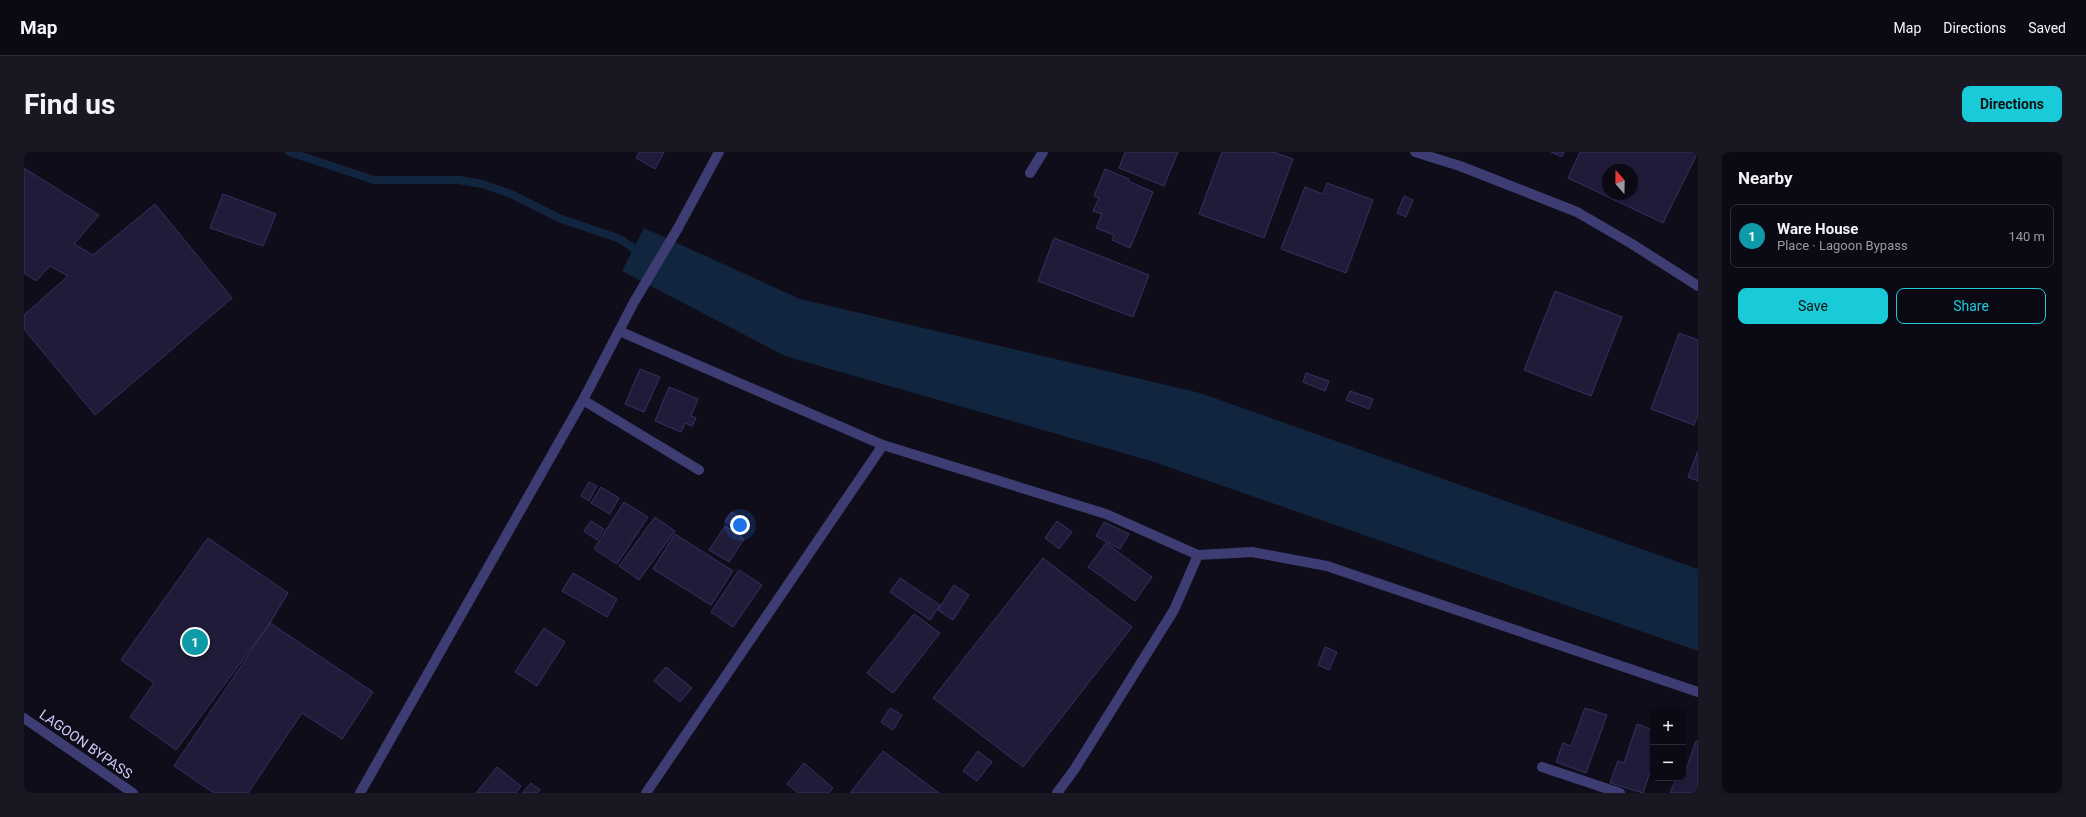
<!DOCTYPE html>
<meta charset="utf-8">
<style>
body{margin:0;font-family:Roboto,sans-serif;background:#191822;color:#f1f3f6}
.controls{position:absolute;right:12px;bottom:12px;display:grid;overflow:hidden;border-radius:8px;box-shadow:0 2px 6px #0003}
.controls button{width:36px;height:36px;display:grid;place-items:center;padding:0;border:0;border-bottom:1px solid #2b2b34;background:#0b0a14;color:#f1f3f6;font:20px sans-serif}
.compass{position:absolute;left:1578px;top:12px;width:36px;height:36px;border-radius:50%;background:#0b0a14;box-shadow:0 2px 6px #0003;rotate:340deg}
.you{position:absolute;left:716px;top:373px;width:14px;height:14px;margin:-10px;border:3px solid #fff;border-radius:50%;background:#1a73e8;box-shadow:0 0 0 6px #1a73e833}
.badge{display:grid;place-items:center;width:26px;height:26px;border-radius:50%;background:#19cad8;color:#fff;font-size:13px;font-weight:700}
.pin{position:absolute;translate:-50% -50%;border:2px solid #fff;box-shadow:0 1px 4px #0006}
.list{margin:0;padding:0;list-style:none}
h2{display:flex;justify-content:space-between;align-items:center;height:52px;margin:0;padding:0 16px;font-size:17px}
h2 small{font-size:13px;font-weight:400;color:#9a9aa0}
.list li{display:grid;grid-template-columns:26px 1fr auto;gap:12px;align-items:center;box-sizing:border-box;height:64px;margin:0 8px 8px;padding:0 8px;border:1px solid #2b2b34;border-radius:8px}
.list b{display:block;font-size:15px;white-space:nowrap}
.list p{margin:0;font-size:13px;white-space:nowrap;color:#9a9aa0}
.list em{font-size:13px;font-style:normal;color:#9a9aa0}
.actions{display:flex;gap:8px;padding:12px 16px}
.actions a{flex:1;padding:9px 0;border:1px solid #19cad8;border-radius:8px;text-align:center;font-size:14px;color:#19cad8}
.actions .main{background:#19cad8;color:#111}
.map{position:relative;flex:none;width:1674px;height:641px;overflow:hidden;border-radius:8px}
header{display:flex;align-items:center;gap:24px;box-sizing:border-box;height:56px;padding:0 20px;background:#0b0a14;border-bottom:1px solid #2b2b34}
header strong{font-size:19px}
nav{display:flex;gap:22px;margin-inline-start:auto;font-size:14px}
.intro{display:flex;align-items:center;justify-content:space-between;box-sizing:border-box;height:96px;padding:0 24px}
h1{margin:0;font-size:28px}
.button{padding:10px 18px;border-radius:8px;background:#19cad8;color:#111;font-size:14px;font-weight:700}
main{display:flex;gap:24px;padding:0 24px}
aside{flex:1;background:#0b0a14;border-radius:8px;box-shadow:0 2px 6px #0003}
.map>svg:first-child{display:block}
.water{fill:#12253e}
.lines{fill:none;stroke-linecap:round;stroke-linejoin:round}
.stream{stroke:#12253e;stroke-width:8}
.building{fill:#201b39;stroke:#383062;fill-rule:evenodd}
.service{stroke:#3d3d74;stroke-width:10}
.minor{stroke:#3d3d74;stroke-width:10}
.tertiary{stroke:#3d3d74;stroke-width:10}
.labels{text-anchor:middle;stroke-width:4;stroke-linejoin:round;paint-order:stroke}
.street-label{font-size:14px;fill:#d0ccf9;stroke:#0f0d1a}
</style>
<header>
<strong>Map</strong>
<nav><a>Map</a><a>Directions</a><a>Saved</a></nav>
</header>
<div class="intro"><h1>Find us</h1><a class="button">Directions</a></div>
<main>
<div class="map">
<svg width="1674" height="641" viewBox="0 0 1674 641">
<rect width="100%" height="100%" fill="#0f0d1a"/>
<path class="water" d="M620 76 776 147 1176 241 1674 417V499L1127 309 761 204 598 119Z"/>
<g class="lines">
<path class="stream" d="M265 0 350 28H435L458 32 487 42 535 66 596 87 618 102"/>
</g>
<path class="building" d="M615 0H640L631 17 612 6Z
M1101 0H1154L1140 34 1095 16Z
M1198 0H1249L1269 7 1240 86 1175 62Z
M1527 0H1540L1538 5Z
M1556 0H1674L1639 71 1544 26ZM1584 18H1608V42H1584Z
M0 16 75 63 50 92 69 103 131 52 208 146 71 263 0 177V163L44 124 26 114 12 129 0 121Z
M1081 17 1105 27 1104 29 1129 40 1106 96 1088 88 1090 83 1072 76 1078 62 1069 59 1075 46 1070 44Z
M1303 31 1349 48 1322 121 1257 97 1281 35 1299 42Z
M199 42 252 62 239 94 186 76Z
M1380 44 1389 48 1382 65 1373 61Z
M1030 86 1125 123 1109 165 1014 129Z
M1531 139 1598 165 1567 244 1500 218Z
M1655 181 1674 188V263L1670 273 1627 257Z
M616 217 636 225 620 260 601 252Z
M1282 221 1305 229 1301 239 1279 230Z
M645 235 674 247 667 264 672 266 668 274 661 271 657 280 631 269Z
M1326 239 1349 247 1345 257 1322 248Z
M1674 299V329L1664 325Z
M565 330 573 334 565 349 557 344Z
M577 335 595 346 586 362 567 351Z
M600 350 624 365 593 412 570 397Z
M708 360 724 371 717 381 701 369Z
M631 365 651 379 615 428 595 414Z
M567 369 580 377 573 388 560 379Z
M1033 369 1048 380 1035 397 1021 386Z
M1080 370 1105 382 1096 397 1072 384Z
M701 374 720 387 705 410 685 398Z
M651 382 709 419 687 453 629 417Z
M184 386 264 441 246 471 152 598 106 565 130 531 97 508Z
M1082 391 1128 425 1111 449 1064 415Z
M1019 406 1108 475 999 615 909 546Z
M715 418 738 433 709 475 687 460Z
M549 421 593 447 583 465 538 439Z
M876 426 916 453 906 468 866 440Z
M930 433 945 443 929 468 914 458Z
M890 462 916 481 869 541 843 521Z
M246 471 349 540 318 587 278 561 224 641H190L150 614Z
M520 476 541 490 513 534 491 520Z
M1301 495 1313 500 1305 518 1294 513Z
M642 515 668 536 656 550 630 529Z
M866 556 878 563 869 578 857 570Z
M1561 556 1583 563 1562 621 1532 610 1539 591 1547 594Z
M1613 572 1629 578V611L1619 641 1586 631 1594 609 1600 611Z
M1672 589 1674 590V641H1646L1652 627 1656 629 1659 626Z
M859 599 915 641H826Z
M954 599 968 610 953 629 939 619Z
M780 611 809 636 805 641H774L763 632Z
M473 615 497 634 492 641H452Z
M507 631 516 638 513 641H498Z"/>
<g class="lines">
<path class="service" d="M1006 21 1019 0
M559 248 675 318"/>
<path class="minor" d="M1391 0 1436 14 1553 60 1608 92 1674 134
M595 179 859 293 1082 362 1174 403 1150 458 1050 618 1033 641
M1174 403 1228 400 1303 414 1674 540
M1518 615 1596 641
M622 641 859 293"/>
<path class="tertiary" d="M0 566 109 641
M336 641 559 248 610 150 654 76 695 0"/>
</g>
<g class="labels">
<g class="street-label">
<text transform="translate(62 592) rotate(35)" y="5">LAGOON BYPASS</text>
</g>
</g>
</svg>
<div class="controls">
<button>+</button>
<button>−</button>
</div>
<svg class="compass" viewBox="-18 -18 36 36"><path d="M0-13l5 13h-10z" fill="#e53935"/><path d="M0 13l5-13h-10z" fill="#9a9aa0"/></svg>
<div class="you"></div>
<div class="pin badge" style="left:171px;top:490px;background:#0f9aa8">1</div>
</div>
<aside>
<h2>Nearby<small></small></h2>
<ul class="list">
<li><span class="badge" style="background:#0f9aa8">1</span><div><b>Ware House</b><p>Place · Lagoon Bypass</p></div><em>140 m</em></li>
</ul>
<div class="actions"><a class="main">Save</a><a>Share</a></div>
</aside>
</main>
